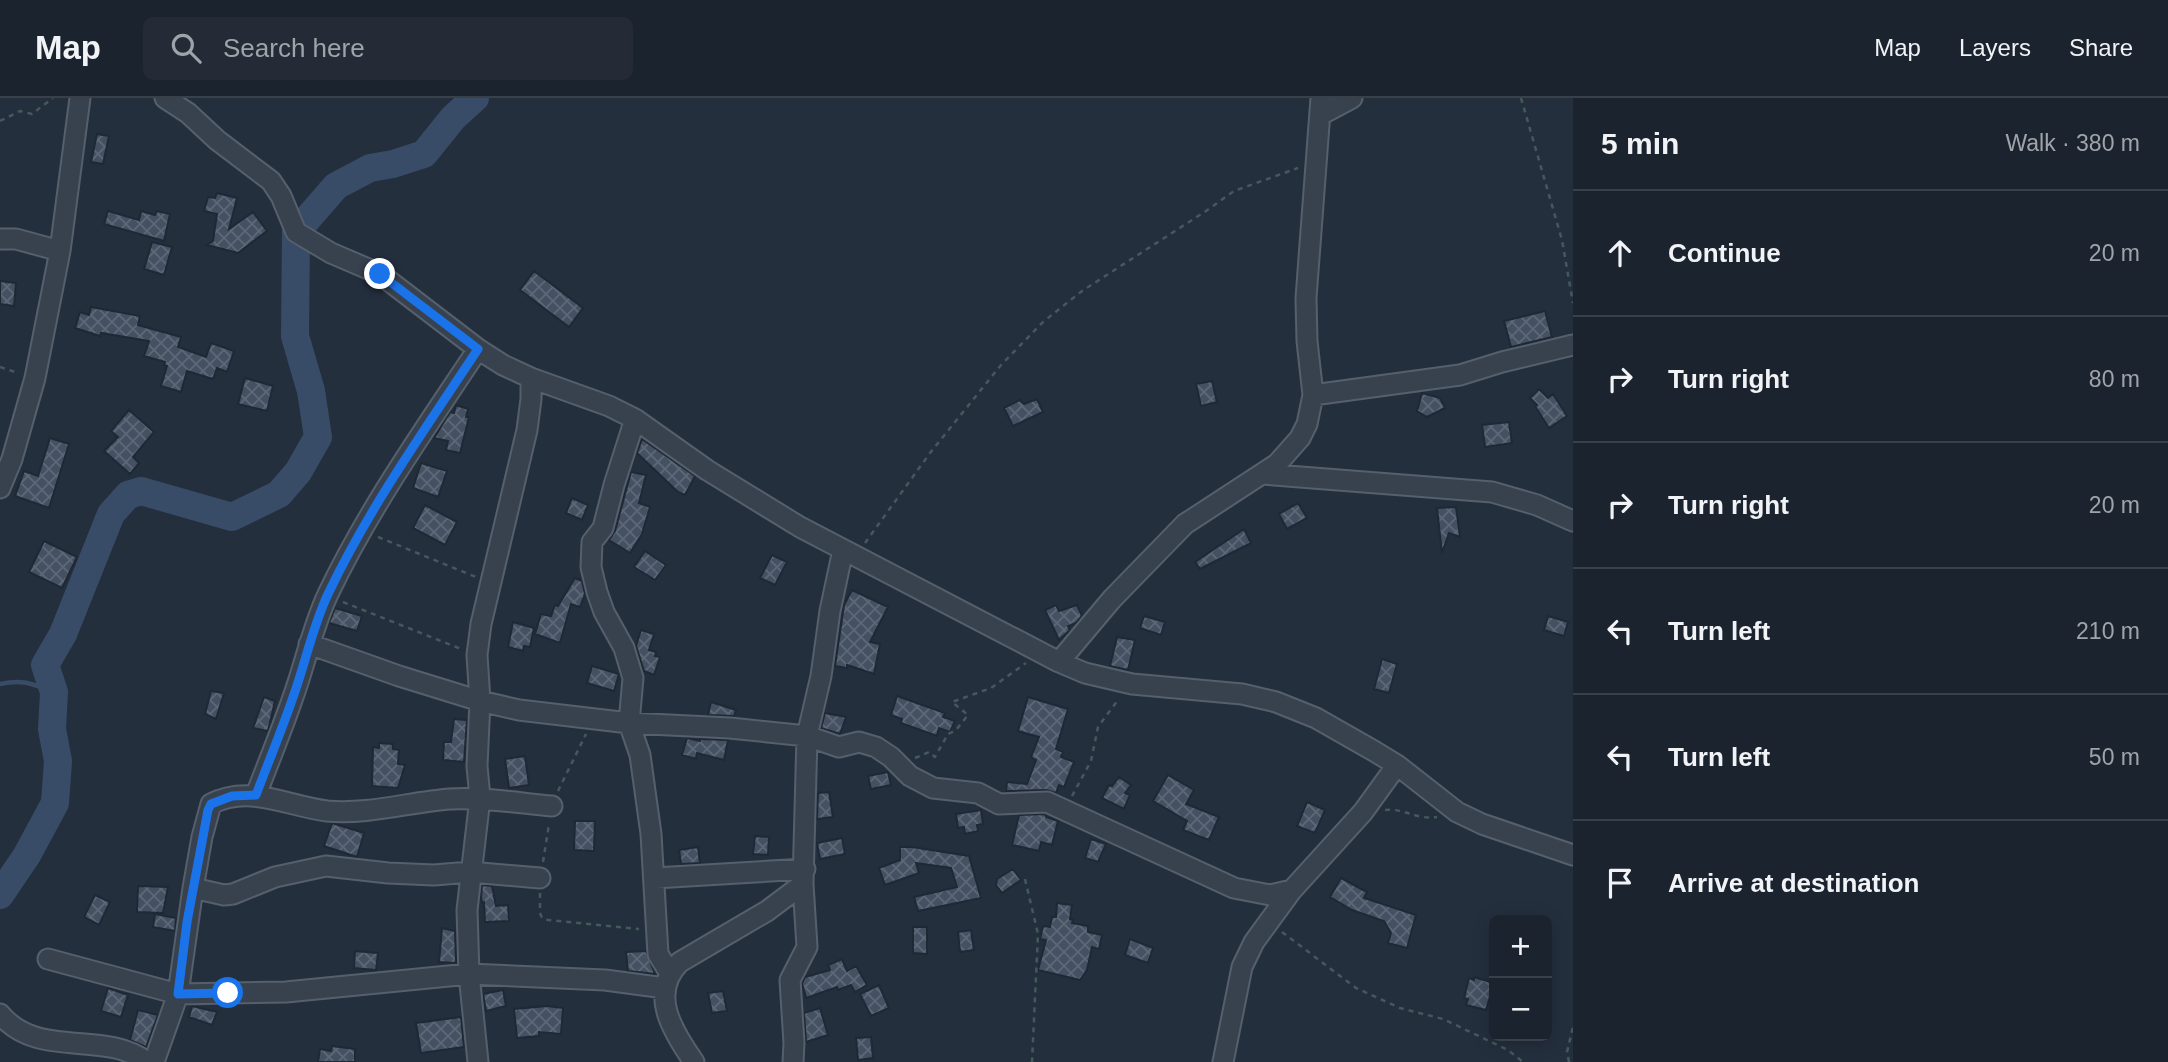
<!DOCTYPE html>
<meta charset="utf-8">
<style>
body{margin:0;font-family:Helvetica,sans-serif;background:#242b36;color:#f1f3f6}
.controls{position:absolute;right:21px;bottom:21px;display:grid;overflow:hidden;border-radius:10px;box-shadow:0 4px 18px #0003}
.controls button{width:63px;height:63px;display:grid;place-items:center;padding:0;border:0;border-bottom:2px solid #39404a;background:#1b232e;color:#f1f3f6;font:35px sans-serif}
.stop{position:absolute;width:21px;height:21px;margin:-16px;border:5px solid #1a73e8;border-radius:50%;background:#fff}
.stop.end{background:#1a73e8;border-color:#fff;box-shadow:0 2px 7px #0008}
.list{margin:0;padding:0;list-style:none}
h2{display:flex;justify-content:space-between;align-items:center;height:91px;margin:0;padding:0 28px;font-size:30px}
h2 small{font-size:23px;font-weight:400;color:#a0a4aa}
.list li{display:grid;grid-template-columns:46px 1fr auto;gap:21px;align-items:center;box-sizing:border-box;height:126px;padding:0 28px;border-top:2px solid #39404a}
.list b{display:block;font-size:26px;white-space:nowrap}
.list em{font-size:23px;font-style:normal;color:#a0a4aa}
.icon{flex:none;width:38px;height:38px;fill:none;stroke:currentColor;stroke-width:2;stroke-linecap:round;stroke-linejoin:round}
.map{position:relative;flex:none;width:1573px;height:964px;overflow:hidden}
header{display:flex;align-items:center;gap:42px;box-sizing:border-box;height:98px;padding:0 35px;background:#1b232e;border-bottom:2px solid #39404a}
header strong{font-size:33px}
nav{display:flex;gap:38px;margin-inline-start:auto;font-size:24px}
.search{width:490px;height:63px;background:#242b36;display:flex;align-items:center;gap:18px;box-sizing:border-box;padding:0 24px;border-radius:10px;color:#a0a4aa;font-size:26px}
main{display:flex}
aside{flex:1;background:#1b232e}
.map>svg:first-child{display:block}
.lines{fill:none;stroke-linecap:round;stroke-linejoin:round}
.stream{stroke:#394c67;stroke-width:4.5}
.river{stroke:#394c67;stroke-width:28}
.building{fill:url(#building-cross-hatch);stroke:#1f2835;stroke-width:2}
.street-casing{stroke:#565f6c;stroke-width:23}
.path{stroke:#44595c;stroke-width:2.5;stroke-dasharray:5 5;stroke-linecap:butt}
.street{stroke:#38414e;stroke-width:19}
.route{stroke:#1a73e8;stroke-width:9}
</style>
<header>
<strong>Map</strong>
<div class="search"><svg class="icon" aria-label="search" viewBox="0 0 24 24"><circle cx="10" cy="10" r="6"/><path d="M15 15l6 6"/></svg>Search here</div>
<nav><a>Map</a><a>Layers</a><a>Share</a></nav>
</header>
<main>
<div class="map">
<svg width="1573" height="964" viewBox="0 0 1573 964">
<defs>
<pattern id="building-cross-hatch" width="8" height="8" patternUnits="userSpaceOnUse" patternTransform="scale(1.75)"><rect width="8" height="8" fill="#455162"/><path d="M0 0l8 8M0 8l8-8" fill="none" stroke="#5d6877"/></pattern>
</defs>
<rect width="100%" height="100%" fill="#242f3e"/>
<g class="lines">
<path class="stream" d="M0 586C23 581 33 586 54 594"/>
<path class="river" d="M0 797 27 757 55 705 58 663 52 631 54 594 45 567 63 536 111 416 128 397 141 393 232 419 279 396 298 374 318 339 311 293 295 238 296 134 336 88 370 70 393 66 424 56 453 20 475 0"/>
</g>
<path class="building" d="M97 36 109 38 103 66 91 64Z
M217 95 237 100 229 131 253 114 267 133 238 155 207 147 213 143 217 116 204 113 208 99 215 100Z
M108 113 139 122 141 113 155 117 157 113 170 116 164 143 104 126Z
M152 144 172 149 164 177 144 171Z
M534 173 583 210 569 229 520 192Z
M0 183 16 185 14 208 0 206Z
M91 209 140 218 138 227 181 239 178 249 206 259 211 245 234 253 227 274 217 270 213 281 187 273 181 294 161 288 167 268 164 267 165 264 144 258 149 243 101 235 100 238 75 230 80 214 89 217Z
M1545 213 1552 239 1511 249 1504 223Z
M245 280 273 288 267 313 238 306Z
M1212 283 1217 304 1201 308 1196 286Z
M1539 291 1548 300 1553 296 1567 318 1549 330 1535 308 1537 307 1530 300Z
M1422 295 1440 300 1445 310 1427 319 1417 313Z
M1037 301 1043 314 1013 328 1004 310 1020 302 1024 306Z
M456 307 468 311 466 319H469L460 355 446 352 448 343 434 340 450 314 454 315Z
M129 312 154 334 133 359 139 365 130 376 104 353 118 339 111 333Z
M1509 324 1512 345 1485 349 1482 327Z
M50 340 69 346 49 410 15 398 24 373 38 378Z
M642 341 695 378 685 397 678 394 637 355Z
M421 365 447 373 438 399 413 390Z
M631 374 646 377 639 405 650 409 642 436 630 455 609 442 615 433Z
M572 400 588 407 582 422 566 415Z
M1298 405 1307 420 1287 431 1279 416Z
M425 407 457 424 445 447 413 430Z
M1456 409 1460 439 1449 435 1442 455 1437 410Z
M1244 431 1251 445 1200 471 1195 464Z
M44 443 77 459 62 490 29 474Z
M645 453 666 467 655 482 634 469Z
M772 457 787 464 775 487 760 480Z
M575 480 582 483 585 496 580 509 571 506 560 545 535 536 541 516 551 518 555 507 558 508Z
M852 492 888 509 870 544 880 546 874 576 847 567V570L835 568 844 507Z
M1056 507 1059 513 1077 507 1082 518 1076 525 1068 528 1070 532 1059 542 1045 512Z
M335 510 362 518 357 533 329 525Z
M1144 518 1165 524 1161 537 1140 530Z
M1548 518 1568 524 1564 538 1544 532Z
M513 524 534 530 530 549 524 548 523 553 508 549Z
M641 532 654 536 649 552 656 554 655 558 660 559 654 577 644 573 636 548Z
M1117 539 1135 542 1128 572 1110 568Z
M1382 561 1397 566 1389 595 1374 591Z
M592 568 619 576 614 593 587 585Z
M211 593 224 595 216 621 205 616Z
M897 598 945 615 943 619 955 623 950 634 939 630 937 638 901 625 902 621 891 617Z
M264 599 275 603 268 633 253 630Z
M1028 599 1068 611 1056 651 1063 654 1061 659 1074 664 1064 689 1059 687 1056 695 1046 692 1006 693 1007 684 1027 686 1036 662 1031 659 1039 639 1018 633Z
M711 604 736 612 734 618 708 617Z
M825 615 846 619 840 636 821 630Z
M454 621 467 622 464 664 443 662 444 644H451Z
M687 640 700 643V641L728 642 724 662 697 655 696 661 682 657Z
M379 645 393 646V651L399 652 398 666 405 667 398 690 372 688 373 649 379 650Z
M525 658 529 687 509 690 505 661Z
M888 674 891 687 871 691 868 678Z
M1168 677 1194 692 1186 706 1219 719 1209 742 1183 732 1187 723 1153 703Z
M1119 679 1131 687 1125 695 1130 697 1124 711 1102 700 1109 687 1112 688Z
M829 694 833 719 817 721 818 695Z
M1307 704 1325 712 1315 735 1297 728Z
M981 712 983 726 977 727 978 733 965 736 964 729 958 730 956 716Z
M1045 716 1046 719 1058 723 1052 747 1041 744 1039 753 1012 747 1019 717Z
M575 723H595L594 753 574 752Z
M332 725 364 735 357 759 324 748Z
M755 738 769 739 768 757 753 756Z
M842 740 845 756 820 761 817 745Z
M1091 741 1106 746 1098 764 1085 760Z
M698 749 700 765 681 766 679 752Z
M900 749H912L969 758 981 800 918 813 914 799 957 789 951 770 916 765 919 775 885 787 879 770 900 762Z
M1013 771 1021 782 1002 795 996 787 997 781Z
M1341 780 1367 794 1364 800 1416 817 1407 850 1388 845 1391 835 1384 823 1352 812 1330 799Z
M482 787 492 788 496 808 508 807 509 823 485 824 484 804 482 805 481 799Z
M138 788 168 789 163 815 137 814Z
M95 797 110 804 99 827 84 819Z
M1057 805 1072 807 1070 821 1073 822 1072 825 1088 828V834L1102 837 1099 851 1092 849 1087 872 1080 882 1038 872 1046 842 1040 841 1043 828 1050 829 1052 819H1056Z
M155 816 176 820 175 833 153 829Z
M913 829H927V856L913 855Z
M442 830 455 833 456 865 439 864Z
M971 832 974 852 960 854 958 834Z
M1130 841 1153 850 1148 865 1125 857Z
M355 853 378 855 376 872 354 870Z
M646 853 655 876 628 873 626 854Z
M842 861 847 873 856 868 867 887 855 894 851 887 838 892 837 889 806 900 802 885 805 879 830 872 828 867Z
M1474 879 1494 885 1486 912 1466 907 1468 901 1464 900 1469 880 1474 882Z
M879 887 889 910 871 918 860 896Z
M108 890 128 897 121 919 101 913Z
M503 892 506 908 486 913 483 896Z
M723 893 727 913 712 915 708 895Z
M192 908 217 914 212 927 189 919Z
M547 908 563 910 561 936 539 934V938L517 940 514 911Z
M820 910 828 937 806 944 804 915Z
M138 912 158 917 146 949 130 942Z
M461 919 464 949 421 955 416 925Z
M871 939 873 960 858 962 856 940Z
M332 948 355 951V964H318L320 951 331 953Z"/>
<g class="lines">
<g class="street-casing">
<path id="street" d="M165 0 188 15 217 42 271 83 281 98 296 134 331 155 380 176 478 251 503 267 531 280 609 308 635 321 707 372 800 429 1059 564 1085 575 1132 586 1242 596 1276 604 1316 620 1374 653 1397 667 1457 714 1482 726 1573 757
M1320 17 1352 0
M0 141H16L60 153
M1313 297 1460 277 1502 264 1573 247
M635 321 614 387 603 430 592 444 591 469 597 494 604 514 624 550 633 580 629 625 640 657 651 736 658 856 669 874
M1262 376 1492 394 1537 407 1573 423
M0 390 12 361 35 280 60 153 80 0
M309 546 399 578 480 603 519 612 629 625 730 630 807 638 839 649 859 644 876 649 891 659 910 678 933 690 978 695 999 706 1047 704 1234 790 1270 797 1292 792
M1059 564 1112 501 1185 426 1277 366 1300 340 1307 326 1313 297 1307 243 1306 200 1321 0
M256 697C268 665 281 634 292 602 305 567 312 530 328 496 369 410 425 331 478 251
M655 780 805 771
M193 790 224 797 233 796 275 779 326 768 388 775 434 777 470 774 540 780
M48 861 178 896 286 894 469 876 605 882 665 890
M0 916C38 962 103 931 147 964
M154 964 178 896 193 790 202 739 211 706C249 686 287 708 327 713 367 717 410 704 450 701 484 699 518 705 552 708
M478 964 469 876 467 812 480 700 477 668 480 603 477 557 481 526 527 332 531 301V280
M694 964C673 934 648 895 680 864L767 813 803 786 807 638 821 578 830 513 843 452
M793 964 794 945 790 882 807 849 803 786
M1223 964 1242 869 1254 844 1292 792 1363 714 1397 667"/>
</g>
<path class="path" d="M1521 0 1562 142 1573 205
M0 23 20 13 32 16 53 0
M0 269 18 275
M378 439 476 479
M865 445 930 355 1001 267 1043 224 1082 193 1206 113 1234 93 1298 70
M343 504 461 551
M915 660 929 654 935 659 948 636 956 632 968 617 952 604 991 590 1026 565
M558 693 586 636
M1072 698 1091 663 1098 629 1118 602
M1385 712C1405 710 1415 722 1437 719
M543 764 549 726
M1025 781 1038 836 1032 964
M540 795V815L542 820 548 822 639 831
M1282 834 1356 890 1400 910 1443 921 1508 952 1523 964
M1569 964 1567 954 1573 929"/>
<use href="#street" class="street"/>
</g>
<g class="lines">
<path class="route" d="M228 895 178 896 187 824 208 712 211 706 232 698 256 697C268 665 281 634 292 602 305 567 312 530 328 496 369 410 425 331 478 251L380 176"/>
</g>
</svg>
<div class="controls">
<button>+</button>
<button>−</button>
</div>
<div class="stop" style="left:228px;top:895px"></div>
<div class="stop end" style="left:380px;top:176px"></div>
</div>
<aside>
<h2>5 min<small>Walk · 380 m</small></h2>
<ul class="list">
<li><svg class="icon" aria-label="ahead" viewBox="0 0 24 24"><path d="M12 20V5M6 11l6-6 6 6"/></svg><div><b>Continue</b></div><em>20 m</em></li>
<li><svg class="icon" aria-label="right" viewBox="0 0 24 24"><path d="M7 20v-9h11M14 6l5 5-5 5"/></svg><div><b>Turn right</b></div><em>80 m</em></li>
<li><svg class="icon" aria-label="right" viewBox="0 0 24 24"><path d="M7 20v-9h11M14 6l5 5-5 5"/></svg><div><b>Turn right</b></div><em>20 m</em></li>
<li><svg class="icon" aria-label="left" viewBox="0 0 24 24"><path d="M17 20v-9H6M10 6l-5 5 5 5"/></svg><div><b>Turn left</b></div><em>210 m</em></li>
<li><svg class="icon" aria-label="left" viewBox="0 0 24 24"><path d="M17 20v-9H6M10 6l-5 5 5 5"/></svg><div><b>Turn left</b></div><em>50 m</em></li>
<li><svg class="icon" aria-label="arrive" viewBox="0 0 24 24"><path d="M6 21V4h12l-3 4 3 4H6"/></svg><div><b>Arrive at destination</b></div></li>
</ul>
</aside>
</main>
